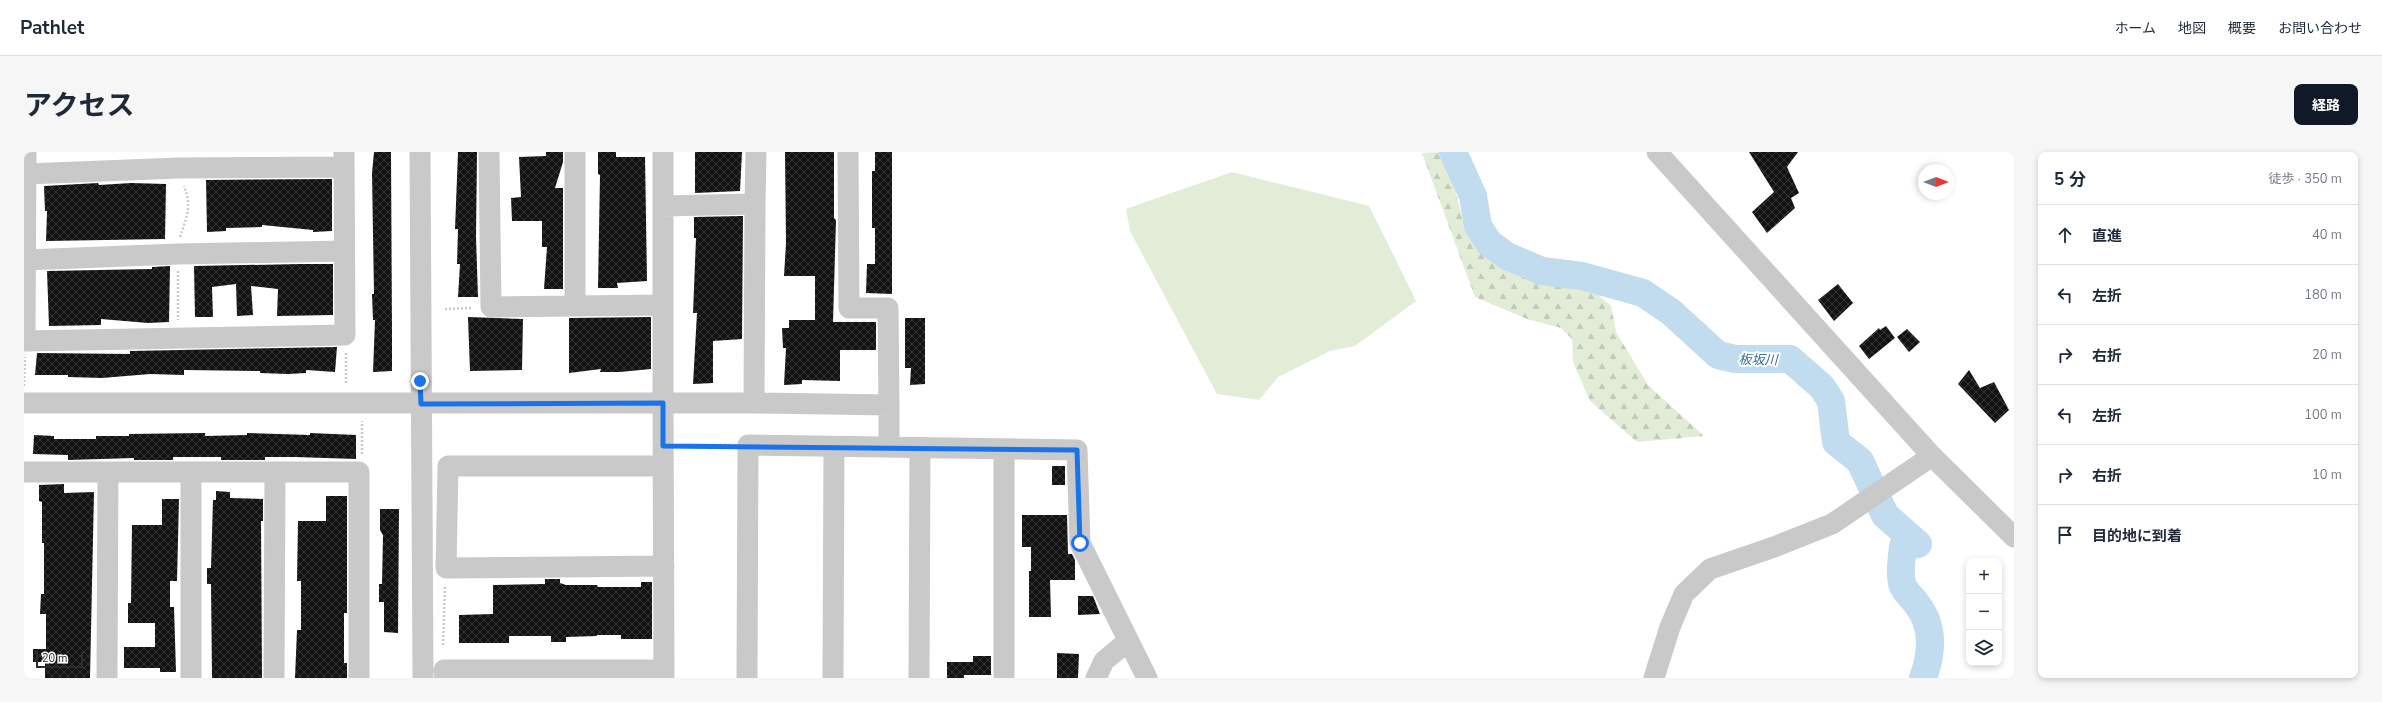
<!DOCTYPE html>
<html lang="ja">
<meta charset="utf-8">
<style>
body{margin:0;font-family:"Nunito Sans","Noto Sans JP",sans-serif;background:#f6f6f7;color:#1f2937}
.controls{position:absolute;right:12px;bottom:12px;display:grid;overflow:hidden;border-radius:8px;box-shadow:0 2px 6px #0003}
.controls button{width:36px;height:36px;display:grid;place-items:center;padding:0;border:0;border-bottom:1px solid #e0e1e3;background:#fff;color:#1f2937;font:20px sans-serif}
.compass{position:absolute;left:1894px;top:12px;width:36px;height:36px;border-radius:50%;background:#fff;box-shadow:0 2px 6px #0003;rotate:90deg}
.scale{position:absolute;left:12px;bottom:10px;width:47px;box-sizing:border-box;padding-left:4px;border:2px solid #2c2c2c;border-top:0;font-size:11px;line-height:14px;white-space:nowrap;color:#2c2c2c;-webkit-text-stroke:3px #fff;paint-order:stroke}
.stop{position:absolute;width:12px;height:12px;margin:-9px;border:3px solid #1a73e8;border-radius:50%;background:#fff}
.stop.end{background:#1a73e8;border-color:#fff;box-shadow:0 1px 4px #0008}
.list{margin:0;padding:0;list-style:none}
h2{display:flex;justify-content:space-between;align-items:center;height:52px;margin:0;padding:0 16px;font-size:17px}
h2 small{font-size:13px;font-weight:400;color:#747a83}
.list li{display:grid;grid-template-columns:26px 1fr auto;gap:12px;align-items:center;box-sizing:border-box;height:60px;padding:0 16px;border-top:1px solid #e0e1e3}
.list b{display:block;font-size:15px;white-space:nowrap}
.list em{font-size:13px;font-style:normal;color:#747a83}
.icon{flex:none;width:22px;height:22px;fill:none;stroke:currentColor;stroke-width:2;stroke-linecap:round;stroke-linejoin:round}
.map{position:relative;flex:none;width:1990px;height:526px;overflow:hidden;border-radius:8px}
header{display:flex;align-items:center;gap:24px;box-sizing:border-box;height:56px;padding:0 20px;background:#fff;border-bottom:1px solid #e0e1e3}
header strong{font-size:19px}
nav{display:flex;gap:22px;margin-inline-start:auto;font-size:14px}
.intro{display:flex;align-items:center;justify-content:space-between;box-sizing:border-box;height:96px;padding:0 24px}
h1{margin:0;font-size:28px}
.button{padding:10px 18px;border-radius:8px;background:#111827;color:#fff;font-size:14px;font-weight:700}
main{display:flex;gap:24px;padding:0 24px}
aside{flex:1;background:#fff;border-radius:8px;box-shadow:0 2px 6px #0003}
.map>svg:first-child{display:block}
.green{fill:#e2ecd7}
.forest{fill:url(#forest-firs)}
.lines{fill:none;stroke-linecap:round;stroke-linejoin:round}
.river{stroke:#c1dcee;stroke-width:28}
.building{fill:url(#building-cross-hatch)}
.path{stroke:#c9c9c9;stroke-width:2.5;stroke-dasharray:2 2;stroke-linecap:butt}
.minor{stroke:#c9c9c9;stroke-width:21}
.route{stroke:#1a73e8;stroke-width:5}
.labels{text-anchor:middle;stroke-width:4;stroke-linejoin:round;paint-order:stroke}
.water-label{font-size:13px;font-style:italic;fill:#336e95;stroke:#fff}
</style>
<header>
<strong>Pathlet</strong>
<nav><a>ホーム</a><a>地図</a><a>概要</a><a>お問い合わせ</a></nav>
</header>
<div class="intro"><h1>アクセス</h1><a class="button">経路</a></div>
<main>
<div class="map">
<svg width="1990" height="526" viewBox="0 0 1990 526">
<defs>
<pattern id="forest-firs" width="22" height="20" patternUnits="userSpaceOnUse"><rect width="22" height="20" fill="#e2ecd7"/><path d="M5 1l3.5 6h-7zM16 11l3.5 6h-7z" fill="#c2cbb9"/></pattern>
<pattern id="building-cross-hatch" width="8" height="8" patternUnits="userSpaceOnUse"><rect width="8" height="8" fill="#131313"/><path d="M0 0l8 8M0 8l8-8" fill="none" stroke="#363636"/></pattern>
</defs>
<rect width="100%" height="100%" fill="#fff"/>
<path class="green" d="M1208 20 1345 54 1392 149 1331 194 1306 199 1254 225 1235 248 1193 242 1106 79 1102 57Z"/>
<path class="forest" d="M1420 0 1439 67 1464 105 1570 139 1587 154 1592 180 1624 233 1680 284 1613 290 1566 249 1549 210 1548 187 1537 176 1503 167 1451 145 1398 1Z"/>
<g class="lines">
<path class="river" d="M1429 0 1449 44 1454 74 1465 91 1483 104 1518 119 1558 124 1619 141 1647 160 1694 203 1711 207H1766L1798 235 1807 249 1812 290 1836 309 1861 363 1894 392 1879 394C1878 406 1875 419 1878 431 1879 438 1888 445 1892 451 1910 473 1909 499 1899 526"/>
</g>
<path class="building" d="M350 0H367L368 183V219L349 220 351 168H349L348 142H350L348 21Z
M434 0H453L452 85 454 145H434L436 112H433L434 77H431Z
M522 0H539V10L531 36H539V137H520L523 95H518V69H488L487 46 497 45 495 5 522 4Z
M574 0H592V5H621L623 129 593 131 594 136H574L576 23 574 22Z
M671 0H718L716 39 671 41Z
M761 0H810V66L812 68 809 170H852V198H816V229L778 228V232L760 233 762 196H759L758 176H765V168H791V124H760L762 91Z
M851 0H868V142L842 141 843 112H851V76H848V19H851Z
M1725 0H1774L1763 15 1775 41 1767 46 1771 56 1743 81 1728 60 1750 40Z
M308 27V79L289 80V78L238 73V75L202 76V79L183 80 182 28Z
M74 31 75 33 107 31 142 32 141 87 22 89 23 59H21L20 34Z
M719 64 718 187 689 189V231L669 232 673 161H669L672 86H670V65Z
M277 112H309V163L253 164 254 137 227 134 229 163 213 164 212 132 188 135 189 165H171L170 114Z
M146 114 145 170 124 171 77 167V173L25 174 23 119 128 117V115Z
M1814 132 1829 151 1810 169 1794 148Z
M444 165 499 167 498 218 446 219Z
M627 165V217L596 220H576L577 217 545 221V166Z
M881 166H901V232L886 233 887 216H881Z
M1862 174 1871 186 1845 207 1835 194 1855 176 1856 178Z
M1883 177 1896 190 1885 200 1873 185Z
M313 195 311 220 282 218V221L264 222 236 221V219L160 218V223L126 222 78 226 44 225V223H11L13 201 106 202V199Z
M1945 218 1956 236 1970 230 1985 258 1971 271 1934 232Z
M181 281V284L223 283V281L286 283V281L332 283V307L271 305H241V308H197V305H149V308H110V306L44 308V303L9 302 10 283 30 284V287H72V284H105V282Z
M1028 314H1041V333H1028Z
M40 332V341L70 340 66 526H21V510H9V497H22V462H16L17 442H20V391H18V350L15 349V333Z
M192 339 206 340V346L239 347V369H237L238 526H188L187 432H183V416H187L189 348H192Z
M302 344H323V461H320V511H323V526H271L273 478H277V429H273L274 369H302Z
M138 347H155L153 429H146V455H150L152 520H136V516H100V495H131V471H104V451H107L108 373H138Z
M356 357H375L374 481 360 480V450H355V432H358L359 383 356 378Z
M998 363H1043L1044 402H1048L1051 408V428H1026L1027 465H1005V419H1007V395H998Z
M521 427H536V431L542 433H573L574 435H617V430H628V487H597V483H573V484L542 485V490H527V484H485V491H435V463L469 462V433L521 432Z
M1054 444H1069L1076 462 1054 463Z
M1033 501 1055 502 1054 526H1033Z
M949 504H967V523H940V526H923V510H949Z"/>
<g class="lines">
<path class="path" d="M156 85C163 64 168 54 160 34
M154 119V168
M421 157 449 156
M322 201V233
M0 234 1 205
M656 293H707
M338 302V269
M419 493 421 434"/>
<path class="minor" d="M2 0 1 189 321 183 320 0
M396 0 399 526
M465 0 467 155 639 153
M551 0V154
M639 0V54L731 52 732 0
M1633 0 1908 304 1990 385
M2 22 155 16 320 15
M731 52 730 251 865 253 864 156H825L824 0
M639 54V251H730
M1 108 154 102 320 99
M0 251H639L640 526
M865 295V253
M980 297V526
M639 314H424L422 416 640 414
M0 320H335V526
M167 320V526
M83 526 84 320
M250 526 251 320
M421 526 420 518H640
M723 526 724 293 1053 298 1056 391 1123 526
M809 526 810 295
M895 526 896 296
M1072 526 1080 509 1104 489
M1630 526 1646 475 1660 442 1686 417 1750 395 1808 372 1908 304"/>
</g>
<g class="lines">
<path class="route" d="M396 229 397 252 639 251V294L1053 298 1056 391"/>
</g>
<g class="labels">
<g class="water-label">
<text transform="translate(1734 207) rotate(1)" y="5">板坂川</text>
</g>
</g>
</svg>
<div class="controls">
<button>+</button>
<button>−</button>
<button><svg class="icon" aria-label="layers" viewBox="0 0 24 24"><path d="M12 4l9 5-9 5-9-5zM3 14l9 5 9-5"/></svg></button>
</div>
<svg class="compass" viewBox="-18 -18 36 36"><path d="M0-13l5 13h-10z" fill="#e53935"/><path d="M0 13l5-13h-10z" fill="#747a83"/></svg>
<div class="scale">20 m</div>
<div class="stop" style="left:1056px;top:391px"></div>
<div class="stop end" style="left:396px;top:229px"></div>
</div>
<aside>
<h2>5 分<small>徒歩 · 350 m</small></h2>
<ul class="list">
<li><svg class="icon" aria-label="ahead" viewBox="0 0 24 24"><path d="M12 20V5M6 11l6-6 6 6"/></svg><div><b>直進</b></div><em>40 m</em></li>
<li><svg class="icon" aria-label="left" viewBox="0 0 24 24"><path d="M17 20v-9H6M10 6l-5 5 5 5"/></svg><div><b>左折</b></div><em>180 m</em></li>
<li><svg class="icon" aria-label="right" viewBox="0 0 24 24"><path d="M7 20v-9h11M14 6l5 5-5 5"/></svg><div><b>右折</b></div><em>20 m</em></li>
<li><svg class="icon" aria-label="left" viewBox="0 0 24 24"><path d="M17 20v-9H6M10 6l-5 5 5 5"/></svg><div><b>左折</b></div><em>100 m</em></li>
<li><svg class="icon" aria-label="right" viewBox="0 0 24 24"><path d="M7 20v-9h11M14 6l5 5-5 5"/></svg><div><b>右折</b></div><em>10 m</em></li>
<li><svg class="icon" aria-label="arrive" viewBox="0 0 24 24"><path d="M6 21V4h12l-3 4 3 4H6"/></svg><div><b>目的地に到着</b></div></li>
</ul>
</aside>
</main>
